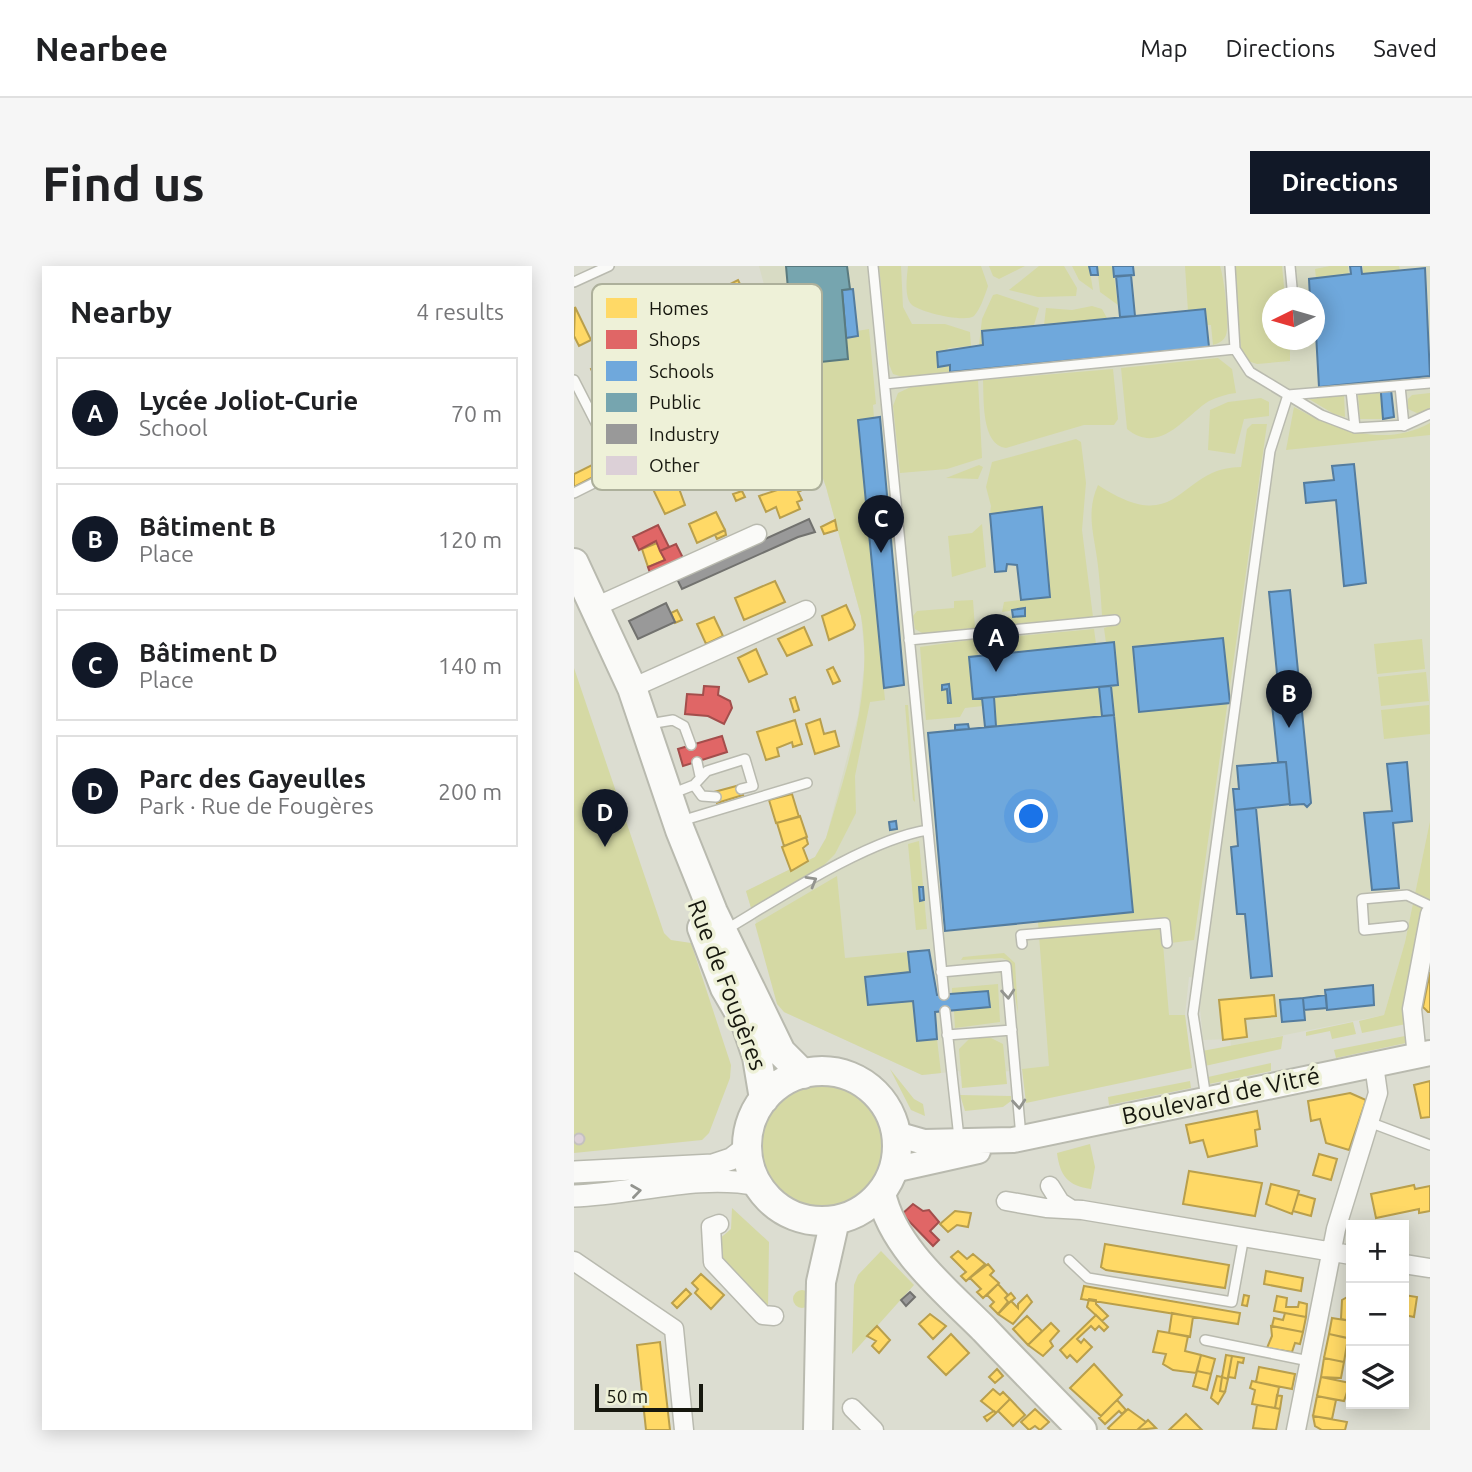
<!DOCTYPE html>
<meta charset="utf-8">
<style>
body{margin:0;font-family:Ubuntu,sans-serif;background:#f6f6f6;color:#202124}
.controls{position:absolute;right:21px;bottom:21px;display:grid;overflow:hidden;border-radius:0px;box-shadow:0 4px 18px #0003}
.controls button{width:63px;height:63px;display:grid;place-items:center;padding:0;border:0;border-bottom:2px solid #e0e0e0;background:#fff;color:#202124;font:35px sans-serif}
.compass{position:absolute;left:688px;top:21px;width:63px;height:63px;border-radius:50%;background:#fff;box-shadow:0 4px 18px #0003;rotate:265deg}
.scale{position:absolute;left:21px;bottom:18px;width:108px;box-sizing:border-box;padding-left:7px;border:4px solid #16170e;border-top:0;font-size:19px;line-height:24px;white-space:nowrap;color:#16170e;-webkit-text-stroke:5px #eef1d8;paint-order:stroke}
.you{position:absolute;left:458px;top:551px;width:24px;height:24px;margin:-18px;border:5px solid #fff;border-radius:50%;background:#1a73e8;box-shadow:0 0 0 10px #1a73e833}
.badge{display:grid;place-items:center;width:46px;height:46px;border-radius:50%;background:#111827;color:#fff;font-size:23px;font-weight:700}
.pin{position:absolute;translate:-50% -58px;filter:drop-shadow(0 2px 4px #0008)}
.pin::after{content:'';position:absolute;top:37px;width:24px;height:21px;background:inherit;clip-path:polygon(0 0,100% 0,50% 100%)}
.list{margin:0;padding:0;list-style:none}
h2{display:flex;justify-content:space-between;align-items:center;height:91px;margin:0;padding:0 28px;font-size:30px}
h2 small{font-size:23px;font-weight:400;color:#757577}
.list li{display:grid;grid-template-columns:46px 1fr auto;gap:21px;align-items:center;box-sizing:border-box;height:112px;margin:0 14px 14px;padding:0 14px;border:2px solid #e0e0e0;border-radius:0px}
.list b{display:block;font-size:26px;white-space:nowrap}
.list p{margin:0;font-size:23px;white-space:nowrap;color:#757577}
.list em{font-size:23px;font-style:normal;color:#757577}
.icon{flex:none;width:38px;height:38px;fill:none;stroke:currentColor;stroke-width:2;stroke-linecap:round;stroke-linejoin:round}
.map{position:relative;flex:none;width:856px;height:1164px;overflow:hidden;border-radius:0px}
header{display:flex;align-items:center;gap:42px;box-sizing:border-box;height:98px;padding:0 35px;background:#fff;border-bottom:2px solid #e0e0e0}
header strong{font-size:33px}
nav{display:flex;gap:38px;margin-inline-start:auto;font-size:24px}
.intro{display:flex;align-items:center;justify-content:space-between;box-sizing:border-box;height:168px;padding:0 42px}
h1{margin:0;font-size:49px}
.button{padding:18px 32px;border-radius:0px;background:#111827;color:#fff;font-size:24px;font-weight:700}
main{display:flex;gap:42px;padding:0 42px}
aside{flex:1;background:#fff;border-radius:0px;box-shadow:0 4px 18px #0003}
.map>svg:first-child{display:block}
.built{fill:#d8dbc4;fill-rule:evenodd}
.green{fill:#d5d9a4}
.homes{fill:#ffd966;stroke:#b99f4c;stroke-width:2}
.shops{fill:#e06666;stroke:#a34e4c;stroke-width:2}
.schools{fill:#6fa8dc;stroke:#547c9e;stroke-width:2}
.public{fill:#76a5af;stroke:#597a7f;stroke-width:2}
.industry{fill:#999;stroke:#72726f;stroke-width:2}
.building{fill:#dcd0d7;stroke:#c4c1bf;stroke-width:2}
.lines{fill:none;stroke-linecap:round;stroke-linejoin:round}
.service-casing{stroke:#b9baaf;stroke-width:12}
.minor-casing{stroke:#b9baaf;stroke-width:21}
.tertiary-casing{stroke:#b9baaf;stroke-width:24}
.secondary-casing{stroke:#b9baaf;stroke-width:28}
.primary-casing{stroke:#b9baaf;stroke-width:32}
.service{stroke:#fafaf8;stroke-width:9}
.minor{stroke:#fafaf8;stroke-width:18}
.tertiary{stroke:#fafaf8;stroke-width:21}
.secondary{stroke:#fafaf8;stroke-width:24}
.primary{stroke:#fafaf8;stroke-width:28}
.oneway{stroke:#93948f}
.labels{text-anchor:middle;stroke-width:7;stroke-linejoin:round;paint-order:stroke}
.street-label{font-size:24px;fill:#16170e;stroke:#eef1d8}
.key{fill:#eef1d8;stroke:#adb09b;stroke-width:2}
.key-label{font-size:19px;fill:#16170e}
</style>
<header>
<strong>Nearbee</strong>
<nav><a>Map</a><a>Directions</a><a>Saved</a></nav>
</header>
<div class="intro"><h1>Find us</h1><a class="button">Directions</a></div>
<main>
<aside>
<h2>Nearby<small>4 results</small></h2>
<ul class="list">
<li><span class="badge">A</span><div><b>Lycée Joliot-Curie</b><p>School</p></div><em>70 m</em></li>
<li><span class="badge">B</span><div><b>Bâtiment B</b><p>Place</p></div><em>120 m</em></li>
<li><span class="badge">C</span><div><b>Bâtiment D</b><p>Place</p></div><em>140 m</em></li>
<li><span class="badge">D</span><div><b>Parc des Gayeulles</b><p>Park · Rue de Fougères</p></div><em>200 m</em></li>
</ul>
</aside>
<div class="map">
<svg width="856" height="1164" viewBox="0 0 856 1164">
<rect width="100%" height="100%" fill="#dcddd1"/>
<path class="built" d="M185 0H856V555L831 676 810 749 657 780 656 773 629 774 626 742 629 714 615 711 611 749 615 787 386 810 385 805 348 809 210 746 172 625 241 591 252 572 284 450 291 393 287 350 252 221 219 126ZM698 32H740V74H698Z"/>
<path class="green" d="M305 0H327L329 41 338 58H371L396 66 397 80 374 82 364 100 376 99V106L329 111 319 108 315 98Z
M334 0H407L414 20C411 29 406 44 400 50 391 57 344 46 337 38 330 30 333 10 334 0Z
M415 0H451L425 13 419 10Z
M465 0H490L503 22 502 30 464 31 435 24Z
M498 0H515L519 24 505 14Z
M523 0H539L544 39 526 26Z
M611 0H646C650 12 656 58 652 69 650 75 645 77 639 79L637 59H633L631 43 614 45Z
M660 0H708L711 31 698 32V74L741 73 716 76V95L683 98 671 94 667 85Z
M756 0H774L775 9 742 12 741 3Z
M789 0H825L826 4 789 8Z
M215 27 221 92 228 91 229 98 272 72 283 70V65L295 63 302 138 299 139 300 152 284 155 311 434 296 436 281 510 282 547 261 588 249 600 177 642 172 625 241 591 252 572C273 502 300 424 287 350L252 221 219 126 192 29Z
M423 28 465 42 460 59 408 65 409 79H405L408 53 419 29Z
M518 40 528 43 533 52 470 59 472 42 498 44Z
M644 92 658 103 662 127C653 128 643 131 635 135 611 150 586 190 553 163L547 102Z
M539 103 544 153 540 159H510L432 182C407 179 410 133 409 114Z
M404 114 408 192 373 203 326 207 319 140 324 127 339 120Z
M807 126 809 153H786L784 128Z
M856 127V143L845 148 834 143V133L838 129Z
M770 129 771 151 760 148 735 133Z
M687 132 695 136V150L670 153 661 188 634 184 636 144 654 136Z
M720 141C761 164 811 182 856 157V169L712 184Z
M678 158H693L620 674 589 678 595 749H611L618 802 452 837 448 803 475 800 464 656 559 646 537 420 544 419 540 377H532L530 362 543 358 542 349 528 350C527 334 526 317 524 300 521 271 511 248 524 219 608 274 603 201 667 201L673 163Z
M502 173 507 176 512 217 508 264 519 351 426 360 427 351 451 350 450 343 428 346 430 336 476 330 468 242 416 248 417 240 412 221 418 196Z
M405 199 409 201 404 213 372 212Z
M408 258 412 301 378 311 374 270 398 267Z
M399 334 401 362 350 368 341 363 339 350 343 345 380 342V335Z
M520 363 522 378 415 389 414 373Z
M402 373 404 390 395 391 399 433 408 432 409 440 391 442 386 451 352 454 346 381Z
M848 373 851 403 803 408 800 378Z
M0 402 90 667 97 674 117 677 157 799 156 812 135 867 128 874 0 887Z
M852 406 855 435 807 440 804 411Z
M525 421 528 450 422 460 420 431Z
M331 439H334L341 536 339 534Z
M855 439 856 468 810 473 807 444Z
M856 555V634L832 758 788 767 785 755 810 749 831 676Z
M345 575 353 663 342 664 334 578Z
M263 610 271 692 334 686 336 706 291 711 294 738 339 735 343 774 363 773 367 807 348 809 210 746 203 738 181 658Z
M430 687 441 697 444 748 435 695 428 692 387 694 389 691Z
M424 718 426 756 381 762 380 745 415 741 414 725 378 728V722Z
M779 756 782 768 758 773 756 765 732 770V766Z
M413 770 429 778 433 818 388 822 385 783 397 771Z
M709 770 707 783 631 800 628 785Z
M831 770 832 777 762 792 760 784Z
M697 797V805L635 818 634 811Z
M316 803 340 833 349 838 351 850 337 844Z
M180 880a68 68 0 1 1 136 0a68 68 0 1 1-136 0Z
M616 815 617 822 535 839 534 831Z
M386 829 437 830V835L429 841 391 845Z
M516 878 521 901 517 923C494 920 486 910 483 887Z
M158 942 195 976 194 1042 144 994V974L157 963Z
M307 985 340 1019 278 1088 280 1019 284 1009Z
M219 1033a9 9 0 1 1 18 0a9 9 0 1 1-18 0Z"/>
<path class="homes" d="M164 14 179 45 56 107 94 185 65 200 17 103 46 88 40 76Z
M1 41 17 74 5 80 0 70Z
M18 199 23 209 0 221V208Z
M99 206 111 239 91 248 76 217Z
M225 217 228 224 224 226 228 234 223 236 226 243 206 252 202 241 192 246 185 230Z
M168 225 171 231 162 235 159 228Z
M142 246 151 264 123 277 115 258Z
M261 254 263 264 250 268 247 261Z
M151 264 152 269 143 273 141 269Z
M83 277 91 294 74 301 68 283Z
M201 315 211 336 170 354 161 332Z
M272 339 281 359 279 363 255 374 248 350Z
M103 344 108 354 101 357 97 347Z
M140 351 149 370 132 378 123 358Z
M230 361 238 379 213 390 204 373Z
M182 383 193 408 175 416 164 392Z
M259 401 266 415 259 418 253 404Z
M221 431 225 444 220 446 216 433Z
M246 453 250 468 261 465 265 480 241 488 232 458Z
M221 454 228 478 219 481 218 476 203 482 205 490 192 494 183 466Z
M166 519 169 529 143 537 140 526Z
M218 528 225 551 202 557 195 534Z
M226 550 233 571 210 580 203 557Z
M232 571 234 578 229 582 234 595 217 605 208 581Z
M856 706V746H854L849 741Z
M700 729 702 750 671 753 673 771 649 774 645 734Z
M856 815V851L847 852 840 819Z
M776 827 792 834 775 884 752 877 746 853 737 855 734 835Z
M683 845 686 863 681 864 683 880 634 891 629 874 616 877 612 859Z
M745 888 763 893 757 914 739 909Z
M615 905 688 917 681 950 609 938Z
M697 918 725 925 718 948 692 938Z
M840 919 841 923 856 920V945L845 947V943L802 952 797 928Z
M724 928 741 933 737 950 719 945Z
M381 945 397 947 394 961 383 959 374 966 366 958Z
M531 978 655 999 651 1022 532 1004 527 1001Z
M384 985 393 993 399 988 411 998 392 1015 387 1010 392 1006 377 991Z
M414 998 420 1005 416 1009 425 1017 409 1032 403 1026 407 1023 396 1012Z
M692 1005 729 1012 727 1025 690 1018Z
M127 1008 150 1029 137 1043 121 1027 124 1023 118 1017Z
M424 1018 434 1029 431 1032 434 1036 424 1048 416 1040 420 1036 413 1029Z
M510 1020 666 1047 664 1058 507 1033Z
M112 1023 117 1028 103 1042 98 1037Z
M437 1027 441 1032 435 1037 431 1032Z
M453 1029 458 1036 439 1058 424 1048 437 1035 444 1042V1038Z
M670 1029 675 1030 673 1040 668 1039Z
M777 1029V1055L767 1053 768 1034Z
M830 1029 843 1031 840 1051 830 1049Z
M703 1030 713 1032 712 1041H724L725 1036 733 1038 732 1051 700 1045Z
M515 1033 522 1034V1038L534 1050 528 1055 513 1041Z
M598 1047 619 1051 616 1071 595 1067Z
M711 1047 732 1051 729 1066 698 1060 700 1052 709 1054Z
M356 1048 372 1060 359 1073 345 1058Z
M522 1049 534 1061 530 1065 525 1060 521 1064 517 1060 503 1073 507 1077 510 1073 518 1081 503 1096 496 1089 493 1092 486 1084Z
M453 1050 468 1065 454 1079 439 1063Z
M758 1052 777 1055V1073L755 1068Z
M477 1057 485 1065 476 1075 479 1080 469 1090 454 1079Z
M303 1060 316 1074 305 1087 298 1080 302 1075 293 1070Z
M697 1060 729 1066 726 1078 721 1077 718 1086 693 1082 698 1070Z
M584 1065 614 1070 611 1085 627 1089 622 1107 599 1104 589 1098 592 1088 579 1086Z
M377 1068 395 1087 372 1109 354 1091Z
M755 1068 774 1072 770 1096 750 1092Z
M86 1076 96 1164H72L63 1079Z
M627 1089 641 1093 637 1108 623 1105Z
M652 1089 658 1090 654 1113 648 1111Z
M658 1090 670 1092 669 1097 664 1096 661 1112 654 1111Z
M750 1092 770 1096 767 1112 747 1111Z
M520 1098 548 1129 527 1150 496 1122Z
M685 1101 721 1108 718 1123 682 1116Z
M423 1103 429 1110 421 1117 415 1111Z
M623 1105 637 1108 633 1124 619 1120Z
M643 1110 648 1111 646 1125 651 1126 644 1138 637 1132Z
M648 1111 654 1113 651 1126 646 1125Z
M747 1111 776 1117 770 1135 743 1130Z
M678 1115 705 1121 701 1142 678 1138 681 1124 676 1122Z
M419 1123 426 1129 429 1126 436 1133 422 1147 407 1135Z
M703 1129 708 1130 706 1143 701 1142Z
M743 1130 762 1134 758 1153 739 1150Z
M436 1133 451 1149 439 1160 424 1145Z
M543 1134 552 1144 548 1148 545 1145 531 1158 525 1152Z
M683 1139 706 1143 702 1164 679 1162Z
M461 1143 475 1156 466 1164 461 1160 455 1164 447 1156Z
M554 1143 572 1156 563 1164H536L534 1162Z
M420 1145 422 1147 413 1155 410 1151Z
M612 1148 628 1164H595Z
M739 1150 773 1156 771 1164H748L741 1160Z
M574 1154 582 1162 563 1164 572 1156Z"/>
<path class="shops" d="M84 259 95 281 86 285 82 275 65 284 59 271Z
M102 278 109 292 76 307 74 301 91 294 86 285Z
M130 420 145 421 144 429 156 435 158 442 150 458 134 450 111 448 113 428 129 429Z
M148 470 153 486 109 500 104 483Z
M339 938 349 945 355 944 365 956 356 965 365 974 359 980 328 948Z"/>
<path class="schools" d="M515 0H523L524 9H517Z
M539 0H559L560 9 540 11Z
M776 0H787L788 8 851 2 856 110 745 121 740 32H736L735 13 777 8Z
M557 9 561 50 546 51 542 10Z
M279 23 284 70 272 72 268 24Z
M631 43 635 81 376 106V99L364 101 363 86 409 79 408 65Z
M816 114 820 151 809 153 806 115Z
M306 151 330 419 310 422 284 154Z
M780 198 792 317 770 320 762 234 732 237 730 217 760 214 758 200Z
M468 241 476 331 447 334 443 299 433 298 432 305 421 306 416 248Z
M716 324 737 537 733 541 730 538 716 539 712 496H704L697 429 705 428 695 326Z
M451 342V350L439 351 438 344Z
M649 372 656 437 565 446 559 381Z
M540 376 544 419 399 433 395 391Z
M375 418 377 437H374L373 423 368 424V419Z
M537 420 540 449 528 450 525 421Z
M420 431 422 460 411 461 408 432Z
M540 449 559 646 371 665 354 467Z
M394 458 395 463 381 464V459Z
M712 496 716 538 661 544 659 523H665L663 500Z
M833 496 838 555 819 557 825 622 798 624 790 547 818 545 813 498Z
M682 542 698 710 677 712 671 648H663L657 581 664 580 661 544Z
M322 555 323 563 316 564 315 556Z
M345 621H349L350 634 346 635Z
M355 684 363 729 414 725 416 741 361 746 363 773 343 775 339 735 294 739 291 711 336 706 334 686Z
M799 719 800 739 753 744 751 724Z
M752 729 753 742 730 744 729 732Z
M729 732 731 754 708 756 706 734Z"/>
<path class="public" d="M212 0H273L276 23 268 24 274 93 228 98V91L220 92Z"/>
<path class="industry" d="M235 253 241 266 224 271 108 323 103 313Z
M92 337 101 356 64 373 55 355Z
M336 1026 341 1031 332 1040 327 1034Z"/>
<path class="building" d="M-0.5 873a5.5 5.5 0 1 1 11 0a5.5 5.5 0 1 1-11 0Z"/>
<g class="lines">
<g class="service-casing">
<path id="service" d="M299 0 370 729
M656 0 661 83 676 106 747 149 781 162 832 159 856 148
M716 0 719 32
M0 16 35 0
M0 114 46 204 0 227
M311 118 661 83
M826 120 830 160
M777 124 781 162
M714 129 856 117
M335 374 541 354
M75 458 99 454 110 460 117 479
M123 496 126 510
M120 519 128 530 142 531
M97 528 120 519 133 505 171 493 179 520 167 523
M107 555 233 517
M829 660 790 664 788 633 833 629 856 640
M153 663C205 632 295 573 354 564
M448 678 447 669 591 657 593 677
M367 706 432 700 447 871
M371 745 385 872
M373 769 438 764
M632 832 619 748 696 185 714 129
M795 856 856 879
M495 994 514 1012 658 1036 670 970
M631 1074 735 1095"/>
</g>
<g class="minor-casing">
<path id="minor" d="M21 341 183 268
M58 422 232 344
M843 790 838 743 856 648
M476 920 486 936 497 943
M432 935 472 942 508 944 777 989
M145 958 137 961 139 996 189 1049 200 1050
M0 995 100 1063 110 1164
M830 998 856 1002
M278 1142 300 1164
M722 1164 762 963 804 827 800 799"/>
</g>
<g class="tertiary-casing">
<path id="tertiary" d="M0 906 139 899 157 893 174 880
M0 930C62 928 123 907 184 919"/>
</g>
<g class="secondary-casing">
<path id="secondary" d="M322 868 350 876 439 874 856 787
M319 904 404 885"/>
</g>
<g class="primary-casing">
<path id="primary" d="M0 297 58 422 106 564 139 646 207 786 229 808
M128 662 151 722 172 758 183 791 190 833
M173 880a75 75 0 1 1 150 0a75 75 0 1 1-150 0Z
M307 927C318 981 372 1025 410 1063 442 1097 475 1130 508 1164
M244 1164 247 1016 261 954"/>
</g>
<use href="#service" class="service"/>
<use href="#minor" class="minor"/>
<use href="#tertiary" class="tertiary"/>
<use href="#secondary" class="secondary"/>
<use href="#primary" class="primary"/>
</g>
<defs><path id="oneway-chevron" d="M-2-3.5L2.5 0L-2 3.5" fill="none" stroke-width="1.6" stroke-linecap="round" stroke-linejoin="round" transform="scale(1.75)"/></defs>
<g class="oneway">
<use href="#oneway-chevron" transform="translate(238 615) rotate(-30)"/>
<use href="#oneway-chevron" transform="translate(434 728) rotate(85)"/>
<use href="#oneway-chevron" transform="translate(445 838) rotate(85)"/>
<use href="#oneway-chevron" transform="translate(62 925) rotate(-8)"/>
</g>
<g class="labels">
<g class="street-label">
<text transform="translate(153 719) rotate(69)" y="8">Rue de Fougères</text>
<text transform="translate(647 830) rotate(-12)" y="8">Boulevard de Vitré</text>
</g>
</g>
<rect x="18" y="18" width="230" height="206" rx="10" class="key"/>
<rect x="32" y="32" width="31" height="20" fill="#ffd966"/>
<rect x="32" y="64" width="31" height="19" fill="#e06666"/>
<rect x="32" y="95" width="31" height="20" fill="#6fa8dc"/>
<rect x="32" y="127" width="31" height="19" fill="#76a5af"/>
<rect x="32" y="158" width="31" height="20" fill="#999"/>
<rect x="32" y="190" width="31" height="19" fill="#dcd0d7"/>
<g class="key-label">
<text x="75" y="49">Homes</text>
<text x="75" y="80">Shops</text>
<text x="75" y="112">Schools</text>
<text x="75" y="143">Public</text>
<text x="75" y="175">Industry</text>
<text x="75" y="206">Other</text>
</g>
</svg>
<div class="controls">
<button>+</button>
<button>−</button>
<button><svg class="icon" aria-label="layers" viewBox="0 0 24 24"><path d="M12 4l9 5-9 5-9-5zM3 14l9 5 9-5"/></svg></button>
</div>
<svg class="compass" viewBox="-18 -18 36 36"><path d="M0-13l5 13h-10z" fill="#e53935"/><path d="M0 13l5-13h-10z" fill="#757577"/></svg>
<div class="scale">50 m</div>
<div class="you"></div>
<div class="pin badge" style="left:422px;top:406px">A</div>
<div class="pin badge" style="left:715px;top:462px">B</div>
<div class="pin badge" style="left:307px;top:287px">C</div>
<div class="pin badge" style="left:31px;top:581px">D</div>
</div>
</main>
